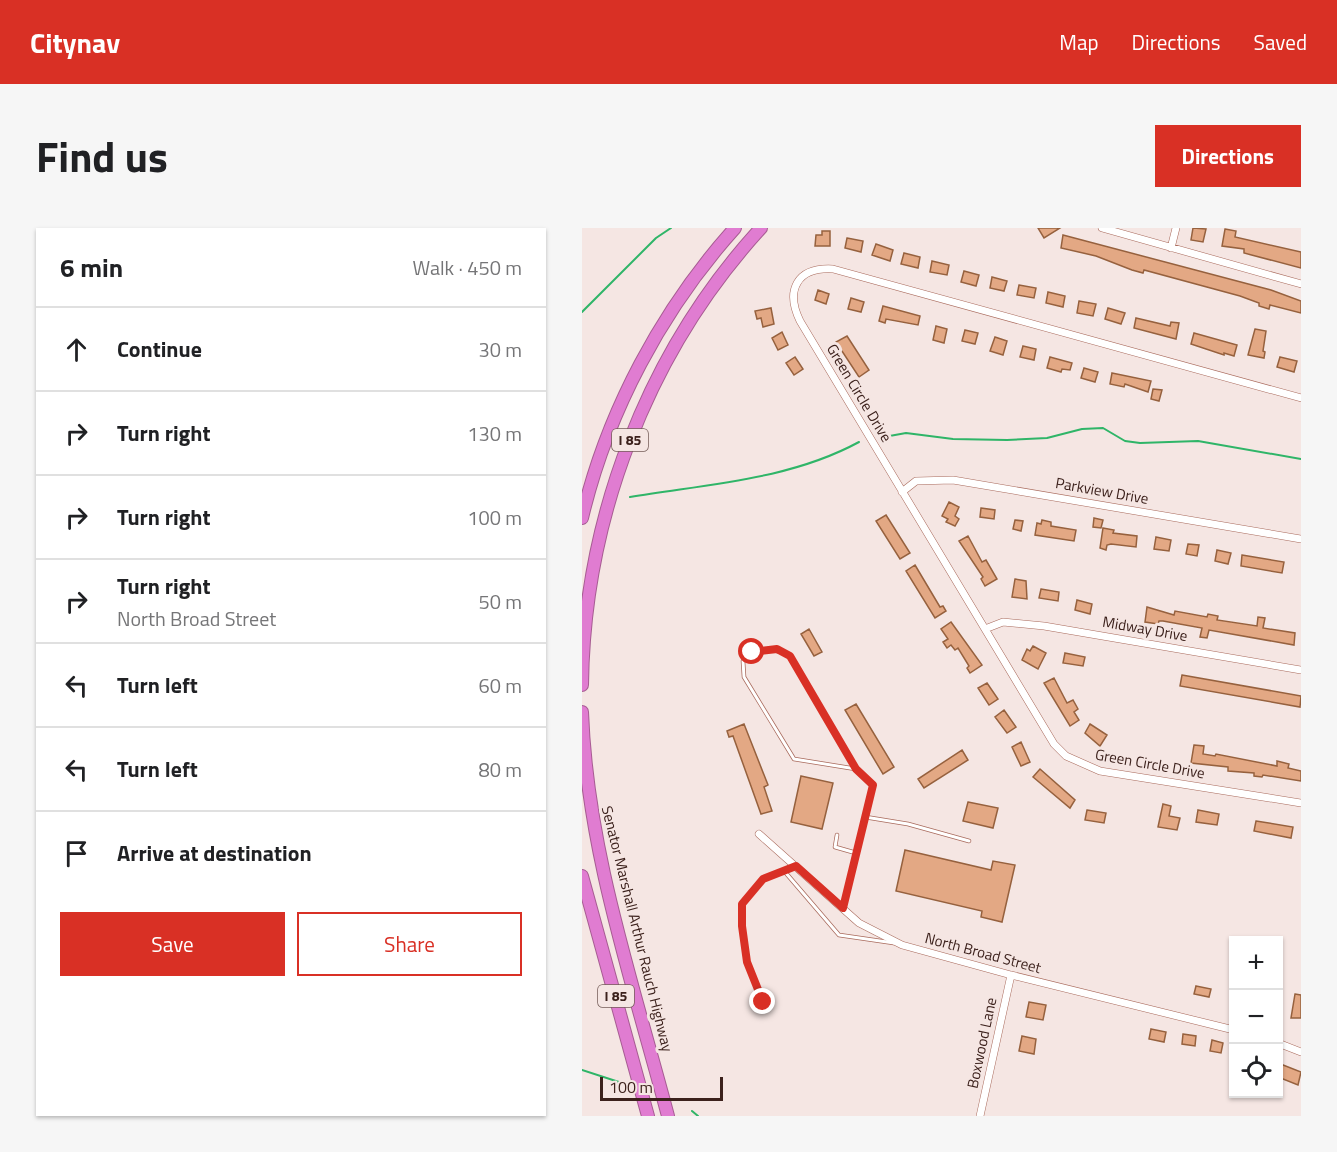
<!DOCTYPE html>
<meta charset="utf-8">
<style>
body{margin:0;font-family:"Titillium Web",sans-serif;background:#f6f6f6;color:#202124}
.controls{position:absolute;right:18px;bottom:18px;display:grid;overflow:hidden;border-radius:0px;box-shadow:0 2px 4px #0004}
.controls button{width:54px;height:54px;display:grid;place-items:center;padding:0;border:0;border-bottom:2px solid #e0e0e0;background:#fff;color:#202124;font:30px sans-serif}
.scale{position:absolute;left:18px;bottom:15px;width:123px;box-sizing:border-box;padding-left:6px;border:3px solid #3c211c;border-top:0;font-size:16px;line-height:21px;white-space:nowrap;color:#3c211c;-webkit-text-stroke:4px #f5e6e3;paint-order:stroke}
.stop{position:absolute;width:18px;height:18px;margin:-14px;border:4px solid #d93025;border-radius:50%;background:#fff}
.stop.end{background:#d93025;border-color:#fff;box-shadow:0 2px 6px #0008}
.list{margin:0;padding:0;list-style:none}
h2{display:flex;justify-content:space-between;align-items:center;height:78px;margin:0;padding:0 24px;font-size:26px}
h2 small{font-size:20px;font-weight:400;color:#757577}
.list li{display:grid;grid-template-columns:39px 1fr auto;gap:18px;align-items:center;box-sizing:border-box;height:84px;padding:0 24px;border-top:2px solid #e0e0e0}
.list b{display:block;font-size:22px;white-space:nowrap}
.list p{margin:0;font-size:20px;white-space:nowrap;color:#757577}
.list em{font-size:20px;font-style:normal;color:#757577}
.actions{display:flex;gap:12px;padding:18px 24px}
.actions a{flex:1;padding:14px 0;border:2px solid #d93025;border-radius:0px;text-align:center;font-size:21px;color:#d93025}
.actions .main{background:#d93025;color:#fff}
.icon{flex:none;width:33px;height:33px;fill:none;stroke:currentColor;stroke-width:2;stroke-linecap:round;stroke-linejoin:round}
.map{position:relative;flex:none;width:719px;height:888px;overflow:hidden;border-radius:0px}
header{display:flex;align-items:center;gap:36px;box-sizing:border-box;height:84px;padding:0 30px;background:#d93025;color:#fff}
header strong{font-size:28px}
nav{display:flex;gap:33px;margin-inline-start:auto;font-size:21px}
.intro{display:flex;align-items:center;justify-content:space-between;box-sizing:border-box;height:144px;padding:0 36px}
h1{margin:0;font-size:42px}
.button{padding:15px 27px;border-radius:0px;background:#d93025;color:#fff;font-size:21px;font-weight:700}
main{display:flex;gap:36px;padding:0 36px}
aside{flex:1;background:#fff;border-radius:0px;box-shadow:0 2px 4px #0004}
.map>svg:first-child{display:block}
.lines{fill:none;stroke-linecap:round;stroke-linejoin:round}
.stream{stroke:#2fb568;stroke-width:2}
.building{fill:#e3a884;stroke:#96613e;stroke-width:1.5}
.service-casing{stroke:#a96a5c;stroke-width:4.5}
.minor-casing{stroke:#a96a5c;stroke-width:8}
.motorway-casing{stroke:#a75c92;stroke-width:14}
.service{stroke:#fff;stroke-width:3}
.minor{stroke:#fff;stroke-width:7}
.motorway{stroke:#e07cd1;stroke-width:12}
.route{stroke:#d93025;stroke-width:8}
.labels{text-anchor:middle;stroke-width:6;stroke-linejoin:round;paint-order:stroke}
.shield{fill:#f5e6e3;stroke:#745c58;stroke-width:1.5}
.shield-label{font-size:14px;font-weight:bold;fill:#3c211c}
.street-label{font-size:15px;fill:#3c211c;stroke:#f5e6e3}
</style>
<header>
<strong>Citynav</strong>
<nav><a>Map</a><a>Directions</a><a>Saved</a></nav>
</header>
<div class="intro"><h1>Find us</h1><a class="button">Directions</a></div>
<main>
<aside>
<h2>6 min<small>Walk · 450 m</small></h2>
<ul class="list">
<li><svg class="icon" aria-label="ahead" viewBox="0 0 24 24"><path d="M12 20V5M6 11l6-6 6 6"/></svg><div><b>Continue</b></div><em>30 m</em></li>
<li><svg class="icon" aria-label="right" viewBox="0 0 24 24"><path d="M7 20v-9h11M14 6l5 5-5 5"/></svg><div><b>Turn right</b></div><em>130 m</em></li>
<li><svg class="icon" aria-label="right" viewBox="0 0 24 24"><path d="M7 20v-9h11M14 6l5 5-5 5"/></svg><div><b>Turn right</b></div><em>100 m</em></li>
<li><svg class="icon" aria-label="right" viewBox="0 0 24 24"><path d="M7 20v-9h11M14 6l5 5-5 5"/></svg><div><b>Turn right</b><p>North Broad Street</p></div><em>50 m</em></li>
<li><svg class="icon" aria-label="left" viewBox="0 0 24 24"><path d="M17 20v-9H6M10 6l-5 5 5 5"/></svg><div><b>Turn left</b></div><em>60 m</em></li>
<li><svg class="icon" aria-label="left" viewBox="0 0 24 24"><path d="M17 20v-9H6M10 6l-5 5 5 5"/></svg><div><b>Turn left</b></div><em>80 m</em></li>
<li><svg class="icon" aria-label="arrive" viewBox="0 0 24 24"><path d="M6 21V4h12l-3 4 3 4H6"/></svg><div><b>Arrive at destination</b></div></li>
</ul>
<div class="actions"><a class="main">Save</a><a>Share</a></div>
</aside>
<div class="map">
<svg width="719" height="888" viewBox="0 0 719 888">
<rect width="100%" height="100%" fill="#f5e6e3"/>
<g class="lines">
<path class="stream" d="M0 84 74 10 89 0
M302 209 324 205 371 211 425 212 465 210 500 201 521 200 543 213 558 215 616 213 719 231
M48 269C125 256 207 252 277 214
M0 842 40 855
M110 883 116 888"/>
</g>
<path class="building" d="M456 0H478L462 10Z
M611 0 624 1 621 14 609 12Z
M643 1 654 3 653 9 719 24V40L662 25V21L640 18Z
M240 3H248V18H233L234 7H240Z
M481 7 689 62 719 73V85L688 77 687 81 677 78V75L658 68 562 42 561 45 550 42 514 28 479 20Z
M265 10 281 13 279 24 263 20Z
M294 16 311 22 308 33 290 27Z
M322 25 338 29 336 40 319 36Z
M350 33 367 37 365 47 348 44Z
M382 43 397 47 394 58 379 54Z
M410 49 425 53 422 63 408 60Z
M437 57 454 60 452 70 435 67Z
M236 62 247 66 244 76 233 72Z
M466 64 483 68 481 79 464 75Z
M269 70 282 74 279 84 266 81Z
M497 73 514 76 511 88 495 85Z
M301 78 338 88 336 97 304 91 303 95 297 93Z
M189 80 192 96 181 99 179 90 175 91 173 83Z
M526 80 543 85 539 96 523 91Z
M554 90 588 98 589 94 597 95 594 111 552 100Z
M354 98 365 101 362 115 351 112Z
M673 101 684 103 681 123 683 124 682 130 666 127Z
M383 102 396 105 393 116 380 113Z
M200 104 206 117 196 122 190 110Z
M612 105 655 117 652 128 642 125V127L609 116Z
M265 108 287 142 277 149 254 114Z
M413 109 425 113 421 127 408 123Z
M441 118 454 121 452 132 438 129Z
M213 129 221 141 212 147 204 135Z
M468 129 490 135 488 142 480 141 479 144 465 140Z
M698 129 715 133 712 144 695 139Z
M502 140 516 144 513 154 499 150Z
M530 145 569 153 566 164 543 156 542 159 528 156Z
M571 161 580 162 577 173 569 171Z
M367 274 377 279 373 288 377 291 373 298 364 294 366 291 360 288Z
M399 280 413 282 412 291 398 289Z
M304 287 328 325 318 331 294 293Z
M512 290 521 292 519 300 511 299Z
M433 292 441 293 439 303 431 301Z
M460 292 469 294V298L494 302 492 313 453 307 455 295 459 296Z
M521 300 532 302 531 305 555 308 554 319 529 316 525 317 524 322 518 320Z
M386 308 400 334 404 332 415 351 403 358 399 351 401 349 377 313Z
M574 309 589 312 587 323 572 321Z
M606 316 617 317 615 328 604 326Z
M635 322 649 325 646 336 633 333Z
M660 327 702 334 700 345 659 338Z
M333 337 358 379 361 378 364 383 353 390 324 343Z
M433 351 444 353 445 371 430 369Z
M459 361 477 364 476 373 457 370Z
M495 372 510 376 508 386 493 382Z
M565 379 592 387 593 383 625 389 626 386 636 388 635 392 675 398 676 389 683 390 681 400 713 405 712 417 627 402 625 410 618 409 620 400 581 393H577L576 396 563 394Z
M369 394 400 437 388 445 385 440 387 438 376 420 373 422 369 417 365 420 361 414 366 411 359 401Z
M227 401 240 424 232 428 219 406Z
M451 418 464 425 456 441 440 432 445 421 448 423Z
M483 425 503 429 501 438 481 435Z
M600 447 719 468 718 479 598 458Z
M472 450 485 475 491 472 496 481 492 484 497 492 488 498 462 455Z
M405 455 416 471 407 477 396 460Z
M274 476 312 539 301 546 263 482Z
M422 482 434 499 425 505 413 489Z
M162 496 186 557 182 559 190 583 179 586 151 508 147 509 145 503Z
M508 496 525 507 518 518 503 505Z
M439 514 448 534 439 538 430 519Z
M612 517 622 518 621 526 633 528 634 526 695 538V533L707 536 706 540 719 543V553L681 547 680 549 672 548V545L646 543V539L609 535Z
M380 522 386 532 342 560 336 551Z
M458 541 493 572 488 580 451 549Z
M219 548 251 555 240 601 209 594Z
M386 574 416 580 411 600 381 593Z
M581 576 589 578 587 588 598 590 595 602 576 599Z
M505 582 524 585 522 595 503 592Z
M616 582 637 586 635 597 614 594Z
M674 593 711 599 709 610 672 603Z
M323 622 409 642 411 633 433 637 420 694 399 689 400 683 314 663Z
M614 758 629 761 627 769 612 766Z
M713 766 719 767V790H709Z
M447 774 464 777 461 792 444 789Z
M569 801 584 804 582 814 567 811Z
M601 806 614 808 613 818 600 816Z
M440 808 454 811 452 826 437 823Z
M630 812 641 815 639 825 628 823Z
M696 835 719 844 716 857 696 849Z"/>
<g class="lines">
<g class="service-casing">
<path id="service" d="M283 589 326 596 387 613
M255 607 253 619 274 625
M203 644 257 707 312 715
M261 679 291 557 274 541 208 428C191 419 175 420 161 433L162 449 212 531 274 541
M181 774 165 734 159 686 161 676 181 651 214 638"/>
</g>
<g class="minor-casing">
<path id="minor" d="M520 0 719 56
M589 20 594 0
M719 170 251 41C215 39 203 62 218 93L472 516 484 528 518 543 719 575
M320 264 334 253 371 252 719 311
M403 401 421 394 462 398 719 442
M177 606 277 695 320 717 429 747 652 802
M696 815 719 824
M398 888 429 747"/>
</g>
<g class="motorway-casing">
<path id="motorway" d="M0 290C25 184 80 81 153 0
M0 457C2 290 66 123 179 0
M0 484C5 622 51 755 86 888
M0 648 66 888"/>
</g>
<use href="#service" class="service"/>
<use href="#minor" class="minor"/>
<use href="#motorway" class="motorway"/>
</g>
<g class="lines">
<path class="route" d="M170 424 195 421 208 428 274 541 291 557 261 680 214 638 181 651 160 676V698L165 734 181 774"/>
</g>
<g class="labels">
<g class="shield">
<rect x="30" y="201" width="36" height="22" rx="4.5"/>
<rect x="16" y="757" width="36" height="22" rx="4.5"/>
</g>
<g class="shield-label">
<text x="48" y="217">I 85</text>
<text x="34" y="773">I 85</text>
</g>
<g class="street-label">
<text transform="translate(277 165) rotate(59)" y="5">Green Circle Drive</text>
<text transform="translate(520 263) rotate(10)" y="5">Parkview Drive</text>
<text transform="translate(563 401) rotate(10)" y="5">Midway Drive</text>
<text transform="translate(568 536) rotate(10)" y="5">Green Circle Drive</text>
<text transform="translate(55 701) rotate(76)" y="5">Senator Marshall Arthur Rauch Highway</text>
<text transform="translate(401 725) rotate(15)" y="5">North Broad Street</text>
<text transform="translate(400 815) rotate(-78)" y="5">Boxwood Lane</text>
</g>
</g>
</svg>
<div class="controls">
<button>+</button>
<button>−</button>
<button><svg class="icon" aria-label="locate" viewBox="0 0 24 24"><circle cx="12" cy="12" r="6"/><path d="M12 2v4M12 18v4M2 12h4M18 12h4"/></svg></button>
</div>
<div class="scale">100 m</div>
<div class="stop" style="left:170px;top:424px"></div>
<div class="stop end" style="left:181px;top:774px"></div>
</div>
</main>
